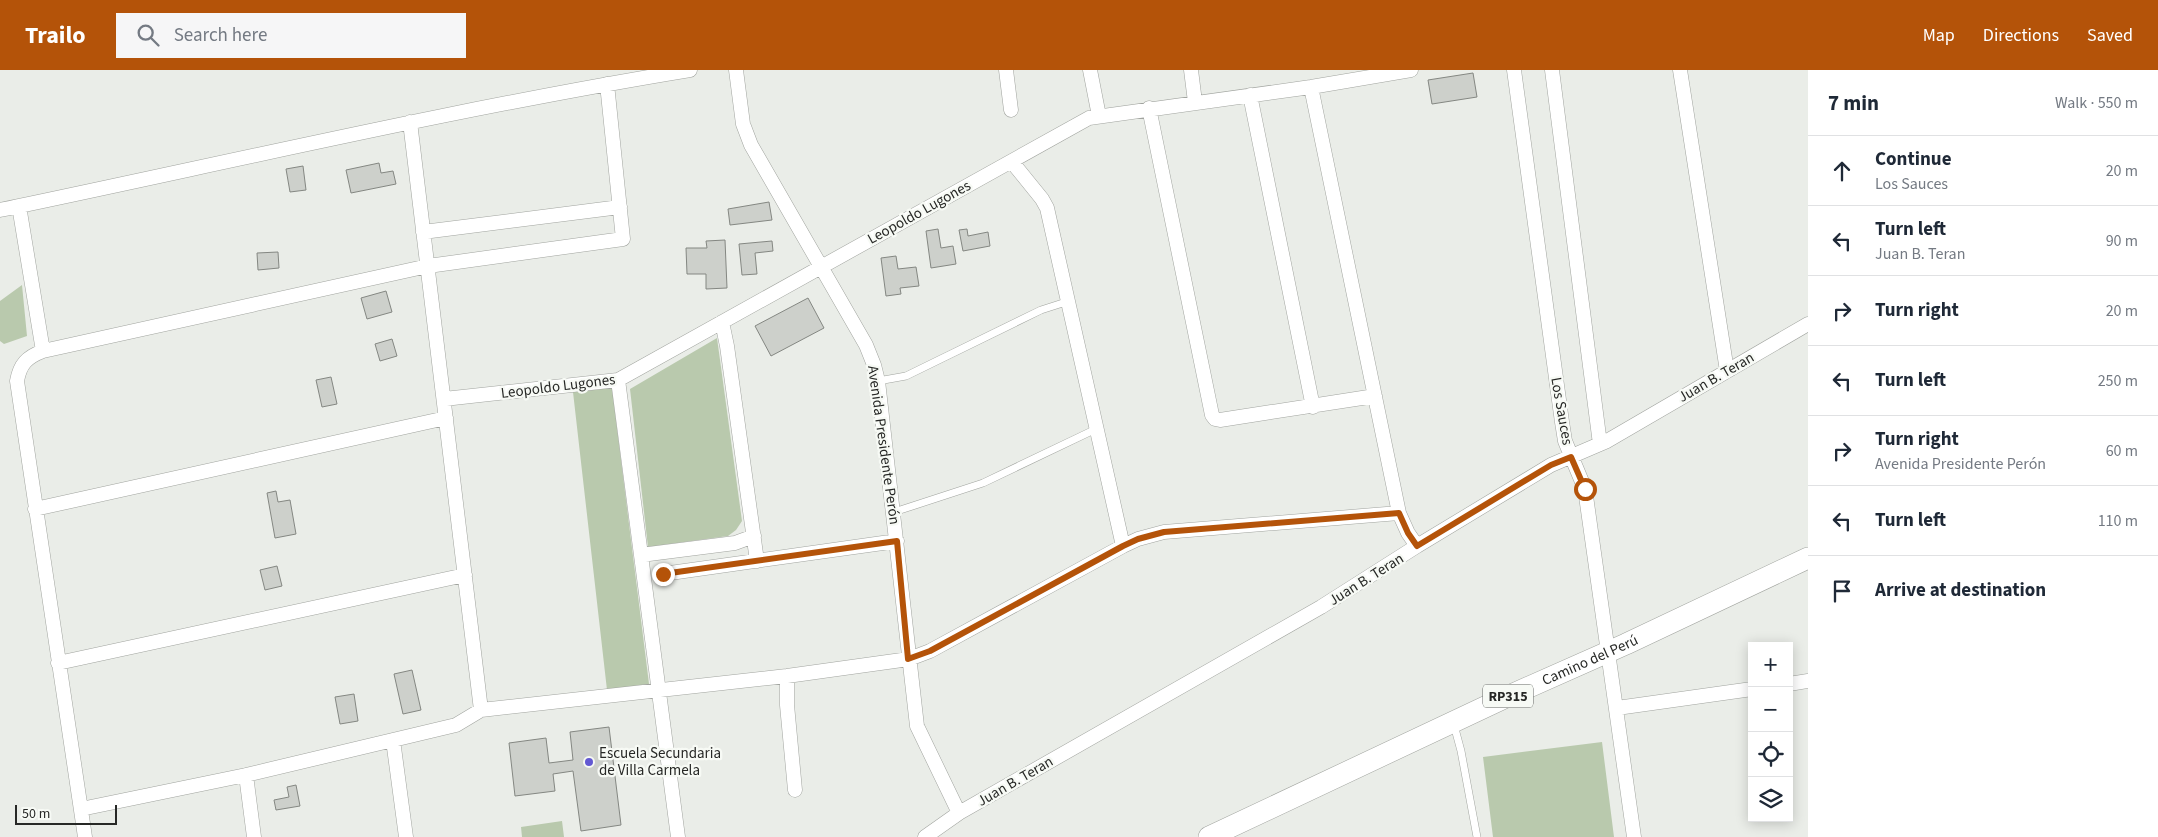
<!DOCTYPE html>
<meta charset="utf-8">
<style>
body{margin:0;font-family:"Source Sans 3",sans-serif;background:#f6f6f7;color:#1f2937}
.controls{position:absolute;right:15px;bottom:15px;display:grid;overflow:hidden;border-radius:0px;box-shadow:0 2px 12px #0003}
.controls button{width:45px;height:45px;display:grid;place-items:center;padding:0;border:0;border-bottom:1px solid #e0e1e3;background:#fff;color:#1f2937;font:25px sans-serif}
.scale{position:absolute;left:15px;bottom:12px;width:102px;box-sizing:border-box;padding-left:5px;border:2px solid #272826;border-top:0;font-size:14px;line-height:18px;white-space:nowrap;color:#272826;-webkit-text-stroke:4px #f7faf5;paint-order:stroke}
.stop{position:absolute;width:15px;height:15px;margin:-11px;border:4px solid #b45309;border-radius:50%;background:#fff}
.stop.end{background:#b45309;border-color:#fff;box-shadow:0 1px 5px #0008}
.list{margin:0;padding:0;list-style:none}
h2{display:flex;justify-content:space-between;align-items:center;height:65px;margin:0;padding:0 20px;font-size:21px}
h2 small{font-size:16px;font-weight:400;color:#747a83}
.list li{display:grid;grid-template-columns:32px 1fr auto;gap:15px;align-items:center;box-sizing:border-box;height:70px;padding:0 20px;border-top:1px solid #e0e1e3}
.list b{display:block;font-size:19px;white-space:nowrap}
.list p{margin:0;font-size:16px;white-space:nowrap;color:#747a83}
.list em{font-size:16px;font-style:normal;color:#747a83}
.icon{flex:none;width:28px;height:28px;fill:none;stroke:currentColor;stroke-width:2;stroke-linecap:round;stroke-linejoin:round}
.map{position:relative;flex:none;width:1808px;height:767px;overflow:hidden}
header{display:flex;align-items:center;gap:30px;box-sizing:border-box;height:70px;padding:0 25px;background:#b45309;color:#fff}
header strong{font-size:24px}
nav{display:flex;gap:28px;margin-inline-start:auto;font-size:18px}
.search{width:350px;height:45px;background:#f6f6f7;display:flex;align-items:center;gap:12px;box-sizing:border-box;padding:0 18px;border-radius:0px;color:#747a83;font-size:19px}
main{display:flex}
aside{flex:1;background:#fff}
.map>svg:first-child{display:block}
.green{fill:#b9c9ad}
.building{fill:#cdd0cb;stroke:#848782}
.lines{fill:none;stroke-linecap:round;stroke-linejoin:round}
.service-casing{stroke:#a1a49f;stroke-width:8}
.minor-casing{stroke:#a1a49f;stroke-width:15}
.primary-casing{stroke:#a1a49f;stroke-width:22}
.service{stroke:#fff;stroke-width:7}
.minor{stroke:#fff;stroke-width:14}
.primary{stroke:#fff;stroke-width:21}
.route{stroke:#b45309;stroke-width:6}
.poi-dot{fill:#6359d2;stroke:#f7faf5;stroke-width:2}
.labels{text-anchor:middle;stroke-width:4.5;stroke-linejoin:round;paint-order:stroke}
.shield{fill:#f7faf5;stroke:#656764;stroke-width:1}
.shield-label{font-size:14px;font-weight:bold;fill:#272826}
.street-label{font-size:15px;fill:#272826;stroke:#f7faf5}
.poi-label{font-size:15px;fill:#272826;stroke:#f7faf5;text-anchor:start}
</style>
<header>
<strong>Trailo</strong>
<div class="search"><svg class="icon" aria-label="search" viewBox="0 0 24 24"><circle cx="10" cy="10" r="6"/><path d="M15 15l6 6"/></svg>Search here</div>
<nav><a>Map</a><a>Directions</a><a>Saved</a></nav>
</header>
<main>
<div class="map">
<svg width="1808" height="767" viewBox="0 0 1808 767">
<rect width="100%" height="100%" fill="#eaede8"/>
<path class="green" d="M22 215 27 266 4 274 0 271V231Z
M717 268 742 451 736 460 728 466 648 477 630 319Z
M612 318 649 614 607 620 573 322Z
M1602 672 1614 767H1493L1483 687Z
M562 751 564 767H522L521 757Z"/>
<path class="building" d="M1473 3 1477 27 1432 34 1428 10Z
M379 93 381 103 393 101 396 114 351 123 346 100Z
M303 96 306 120 290 122 286 99Z
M769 132 772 150 730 155 728 139Z
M938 159 941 178 953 176 956 194 931 198 926 161Z
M967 159 968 166 988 162 990 176 963 181 959 160Z
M725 170 727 218 706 219V204H687L686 178H707L706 171Z
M772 171 773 181 755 183 757 204 742 205 739 174Z
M278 182 279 198 258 200 257 183Z
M896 186 898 199 916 197 919 216 900 218 901 224 886 226 881 188Z
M386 221 392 242 367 249 361 228Z
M808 228 824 258 771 286 755 256Z
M392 269 397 286 380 291 375 274Z
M331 307 337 334 322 337 316 310Z
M276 421 278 432 290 430 296 464 275 468 267 423Z
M277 496 282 516 265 520 260 500Z
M412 600 421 640 403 644 394 604Z
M354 624 358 651 340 654 335 627Z
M609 657 621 755 581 761 573 701 553 704 555 721 515 726 509 673 546 668 549 693 573 690 570 662Z
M296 715 300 736 276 740 274 730 289 727 287 717Z"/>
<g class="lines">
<g class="service-casing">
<path id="service" d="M878 311 906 306 1041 240 1069 231
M894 442 983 413 1096 359
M1454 655 1461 681 1477 767"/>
</g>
<g class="minor-casing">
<path id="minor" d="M736 0 743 54 751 75 866 275 874 295 878 311 917 656 959 743
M1006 0 1011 40
M1090 0 1099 46
M1191 0 1195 32
M1514 0 1562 352 1565 371 1585 419 1634 767
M1552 0 1600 374
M1680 0 1727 301
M1311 17 1399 443
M1250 25 1313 337
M1149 38 1212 345 1215 349 1220 350 1375 326
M410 52 481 640
M1012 92 1042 129 1047 138 1123 476
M19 136 43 281C27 287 20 294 17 311L85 767
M0 140C230 92 458 38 690 0
M423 162 620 137
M722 252 727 276 757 491
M43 281 428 196 623 169 607 14
M618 310 678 767
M444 329 618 310 1089 48 1311 17 1411 0
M35 439 446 348
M641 485 735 473 754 466
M663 504 897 471
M58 593 465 505
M787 606V635L795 720
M1789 614 1808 611
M1617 638 1752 619
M393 670 406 767
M246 705 254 767
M81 739 246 705 456 655 481 640 787 606 909 589 930 581 1123 476 1138 469 1164 462 1399 443 1408 463 1417 476
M925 767 959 743 1321 537 1417 476 1551 395 1607 371 1808 254"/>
</g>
<g class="primary-casing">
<g id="primary">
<path id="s1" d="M1209 767 1502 629 1626 574 1808 488"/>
</g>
</g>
<use href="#service" class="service"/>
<use href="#minor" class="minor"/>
<use href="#primary" class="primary"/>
</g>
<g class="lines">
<path class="route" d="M663 504 897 471 908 589 930 581 1123 476 1138 469 1164 462 1399 443 1408 463 1417 476 1551 395 1571 387 1585 419"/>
</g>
<circle class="poi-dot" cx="589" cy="692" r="5"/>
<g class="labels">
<rect class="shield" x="1483" y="614.5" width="50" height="23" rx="4"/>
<g class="shield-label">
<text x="1508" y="631">RP315</text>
</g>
<g class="street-label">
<text transform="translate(919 142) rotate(-29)" y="5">Leopoldo Lugones</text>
<text transform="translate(1716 307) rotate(-30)" y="5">Juan B. Teran</text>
<text transform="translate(558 316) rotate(-7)" y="5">Leopoldo Lugones</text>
<text transform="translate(1562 341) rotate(80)" y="5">Los Sauces</text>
<text transform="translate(884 375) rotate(82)" y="5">Avenida Presidente Perón</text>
<text transform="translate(1366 509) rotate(-32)" y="5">Juan B. Teran</text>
<text dy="5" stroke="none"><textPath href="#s1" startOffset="420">Camino del Perú</textPath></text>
<text transform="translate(1015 711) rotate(-30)" y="5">Juan B. Teran</text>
</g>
<g class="poi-label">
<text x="599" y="688">Escuela Secundaria<tspan x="599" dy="17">de Villa Carmela</tspan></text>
</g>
</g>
</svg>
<div class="controls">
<button>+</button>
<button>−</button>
<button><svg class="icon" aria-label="locate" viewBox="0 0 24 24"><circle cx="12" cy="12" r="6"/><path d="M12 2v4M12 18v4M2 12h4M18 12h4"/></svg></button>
<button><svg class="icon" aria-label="layers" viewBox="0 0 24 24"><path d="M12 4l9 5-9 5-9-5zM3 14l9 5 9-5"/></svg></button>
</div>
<div class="scale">50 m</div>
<div class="stop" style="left:1585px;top:419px"></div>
<div class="stop end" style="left:663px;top:504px"></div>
</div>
<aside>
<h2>7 min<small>Walk · 550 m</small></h2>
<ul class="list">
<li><svg class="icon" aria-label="ahead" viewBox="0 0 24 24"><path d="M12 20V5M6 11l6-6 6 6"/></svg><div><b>Continue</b><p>Los Sauces</p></div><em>20 m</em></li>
<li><svg class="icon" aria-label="left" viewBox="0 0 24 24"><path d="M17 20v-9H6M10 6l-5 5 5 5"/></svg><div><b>Turn left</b><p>Juan B. Teran</p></div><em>90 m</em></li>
<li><svg class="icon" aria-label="right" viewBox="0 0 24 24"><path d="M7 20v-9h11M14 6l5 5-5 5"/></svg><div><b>Turn right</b></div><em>20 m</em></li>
<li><svg class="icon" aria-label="left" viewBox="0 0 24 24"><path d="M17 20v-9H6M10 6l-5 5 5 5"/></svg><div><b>Turn left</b></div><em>250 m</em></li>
<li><svg class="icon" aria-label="right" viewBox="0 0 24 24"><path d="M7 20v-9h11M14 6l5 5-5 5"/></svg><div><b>Turn right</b><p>Avenida Presidente Perón</p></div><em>60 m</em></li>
<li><svg class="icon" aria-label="left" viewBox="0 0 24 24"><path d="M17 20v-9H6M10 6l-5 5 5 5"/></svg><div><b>Turn left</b></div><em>110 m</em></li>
<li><svg class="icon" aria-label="arrive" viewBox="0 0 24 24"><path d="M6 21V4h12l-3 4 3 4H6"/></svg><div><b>Arrive at destination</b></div></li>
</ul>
</aside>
</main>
